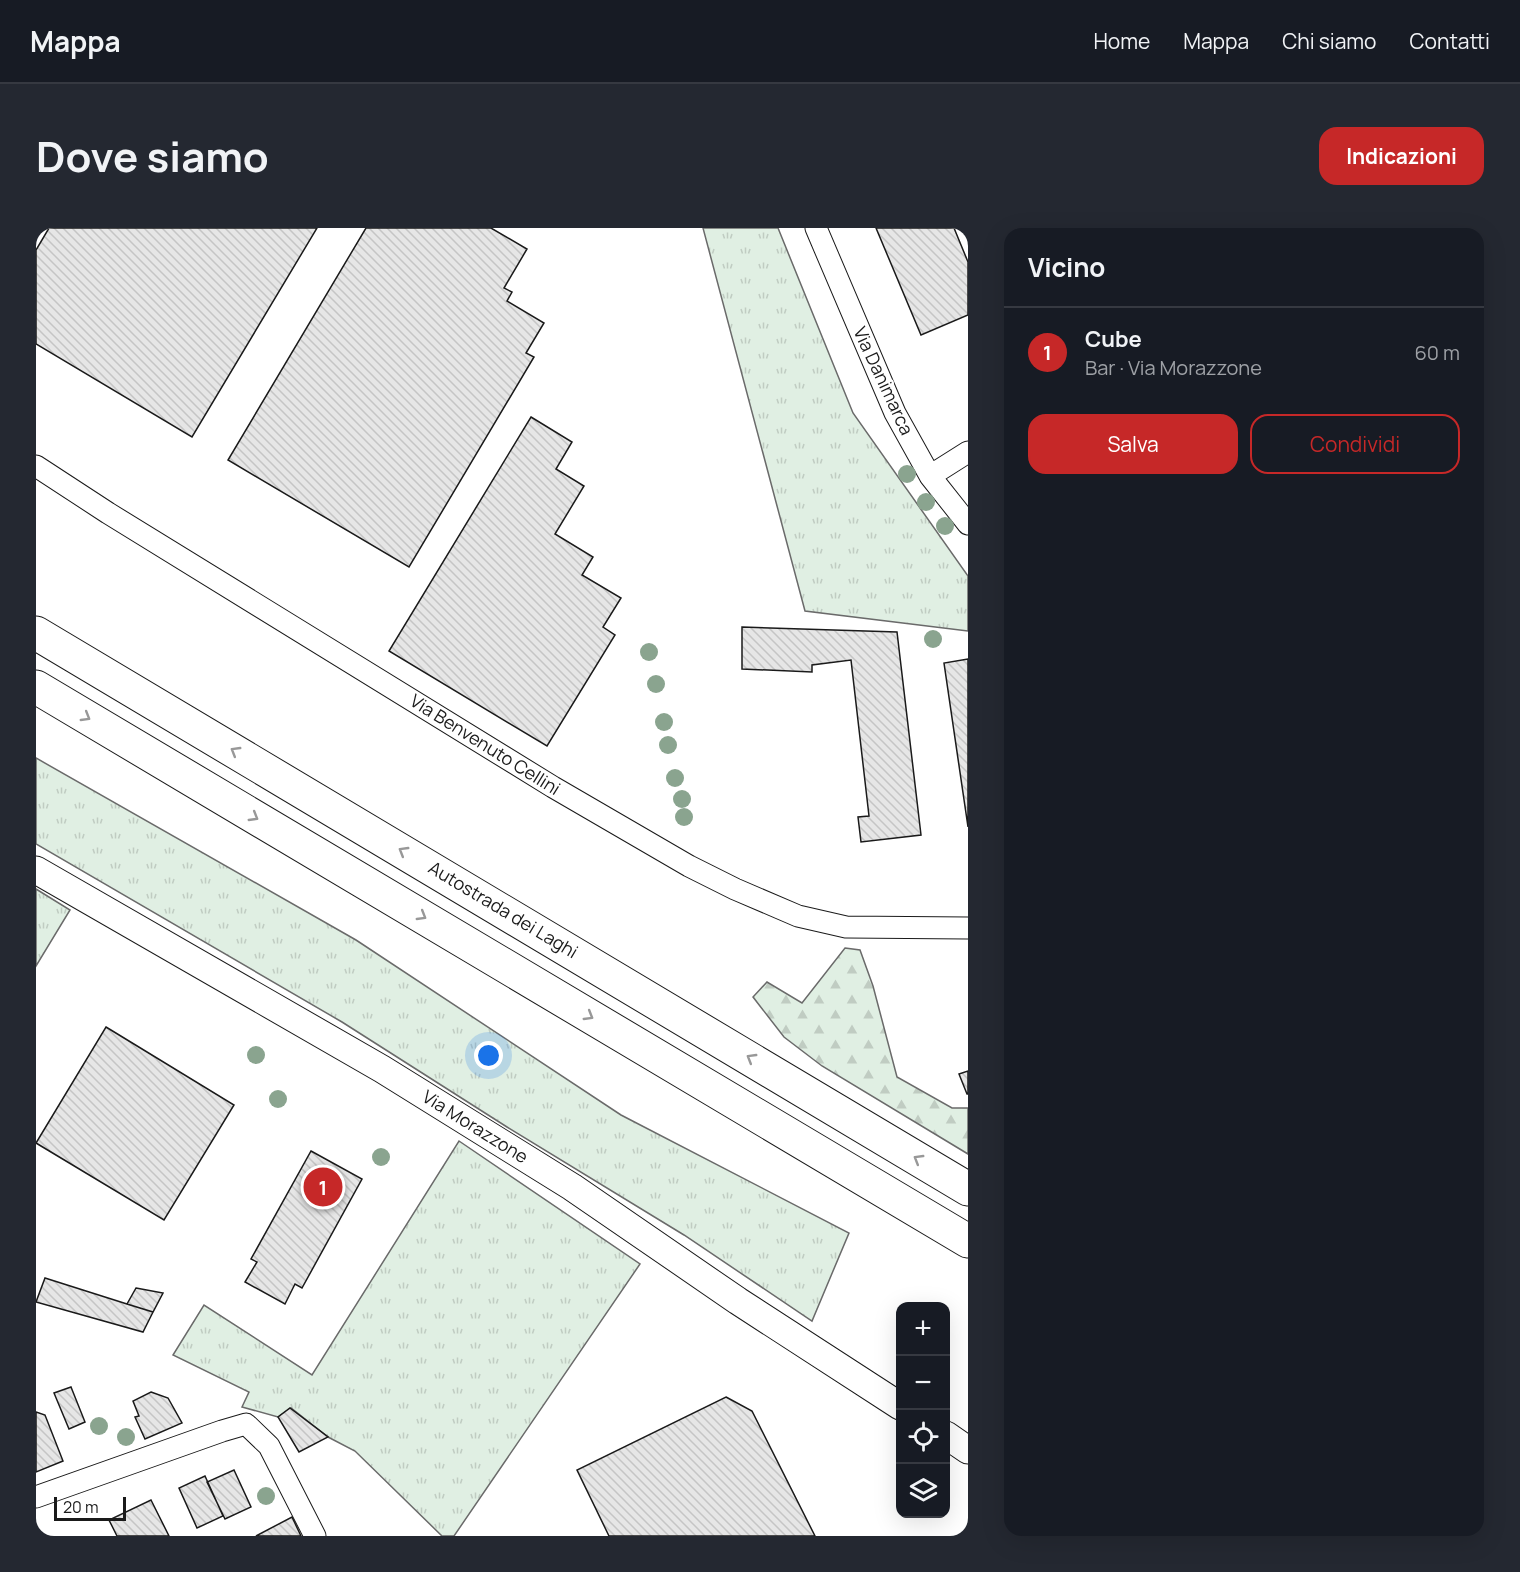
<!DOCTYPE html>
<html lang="it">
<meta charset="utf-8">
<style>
body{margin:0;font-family:Manrope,sans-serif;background:#242831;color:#f1f3f6}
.controls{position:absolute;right:18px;bottom:18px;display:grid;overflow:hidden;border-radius:12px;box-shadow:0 6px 24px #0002}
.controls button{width:54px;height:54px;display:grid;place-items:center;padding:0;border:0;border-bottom:2px solid #363941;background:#171b24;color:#f1f3f6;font:30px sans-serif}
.scale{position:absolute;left:18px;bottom:15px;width:72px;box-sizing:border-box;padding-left:6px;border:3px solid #1a1a1a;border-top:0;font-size:16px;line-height:21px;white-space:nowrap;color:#1a1a1a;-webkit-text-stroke:4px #fff;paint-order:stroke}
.you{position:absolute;left:453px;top:828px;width:21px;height:21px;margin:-15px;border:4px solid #fff;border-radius:50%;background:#1a73e8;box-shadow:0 0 0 9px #1a73e833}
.badge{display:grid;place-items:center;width:39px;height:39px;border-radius:50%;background:#c62828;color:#fff;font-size:20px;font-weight:700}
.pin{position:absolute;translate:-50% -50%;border:3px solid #fff;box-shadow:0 2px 6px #0006}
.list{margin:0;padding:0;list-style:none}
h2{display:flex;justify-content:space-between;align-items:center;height:78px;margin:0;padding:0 24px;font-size:26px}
h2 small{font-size:20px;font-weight:400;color:#9ea1a6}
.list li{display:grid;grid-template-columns:39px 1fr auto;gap:18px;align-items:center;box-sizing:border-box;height:90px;padding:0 24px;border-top:2px solid #363941}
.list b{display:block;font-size:22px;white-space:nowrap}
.list p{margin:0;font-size:20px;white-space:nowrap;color:#9ea1a6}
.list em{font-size:20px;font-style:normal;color:#9ea1a6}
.actions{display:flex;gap:12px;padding:18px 24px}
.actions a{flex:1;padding:14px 0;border:2px solid #c62828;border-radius:18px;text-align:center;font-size:21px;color:#c62828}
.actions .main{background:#c62828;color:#fff}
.icon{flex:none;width:33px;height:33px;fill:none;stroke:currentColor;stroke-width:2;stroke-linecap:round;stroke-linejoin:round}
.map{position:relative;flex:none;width:932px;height:1308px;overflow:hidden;border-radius:18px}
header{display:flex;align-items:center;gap:36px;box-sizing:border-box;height:84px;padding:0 30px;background:#171b24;border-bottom:2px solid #363941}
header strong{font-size:28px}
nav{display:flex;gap:33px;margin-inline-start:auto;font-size:21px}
.intro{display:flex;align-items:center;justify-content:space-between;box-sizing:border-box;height:144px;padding:0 36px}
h1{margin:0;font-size:42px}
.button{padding:15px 27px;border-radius:18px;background:#c62828;color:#fff;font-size:21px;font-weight:700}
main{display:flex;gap:36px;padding:0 36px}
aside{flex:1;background:#171b24;border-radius:18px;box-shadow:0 6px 24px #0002}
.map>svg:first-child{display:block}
.grass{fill:url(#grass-tufts);stroke:#6a6a6a;stroke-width:1.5}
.forest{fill:url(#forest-firs);stroke:#6a6a6a;stroke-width:1.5}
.building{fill:url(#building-back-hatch);stroke:#1a1a1a;stroke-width:1.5}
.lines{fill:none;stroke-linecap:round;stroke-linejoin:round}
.minor-casing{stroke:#1a1a1a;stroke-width:23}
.tertiary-casing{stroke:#1a1a1a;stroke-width:29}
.motorway-casing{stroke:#1a1a1a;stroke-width:35}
.minor{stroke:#fff;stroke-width:21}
.tertiary{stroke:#fff;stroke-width:27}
.motorway{stroke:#fff;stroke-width:33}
.tree{fill:#8aa48f}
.oneway{stroke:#989898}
.labels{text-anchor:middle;stroke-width:4.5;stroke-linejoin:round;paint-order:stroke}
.street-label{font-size:18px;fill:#1a1a1a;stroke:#fff}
</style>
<header>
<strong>Mappa</strong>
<nav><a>Home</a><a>Mappa</a><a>Chi siamo</a><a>Contatti</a></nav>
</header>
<div class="intro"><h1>Dove siamo</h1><a class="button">Indicazioni</a></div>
<main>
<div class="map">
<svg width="932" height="1308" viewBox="0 0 932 1308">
<defs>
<pattern id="grass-tufts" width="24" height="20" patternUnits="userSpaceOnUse" patternTransform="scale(1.5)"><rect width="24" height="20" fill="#e0efe3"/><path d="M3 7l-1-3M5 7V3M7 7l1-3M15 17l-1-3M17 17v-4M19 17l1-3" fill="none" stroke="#c0ccc2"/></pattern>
<pattern id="forest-firs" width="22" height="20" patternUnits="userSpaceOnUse" patternTransform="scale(1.5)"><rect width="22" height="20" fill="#e0efe3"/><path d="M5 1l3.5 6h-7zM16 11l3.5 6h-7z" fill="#c0ccc2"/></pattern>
<pattern id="building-back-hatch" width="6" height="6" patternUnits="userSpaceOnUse" patternTransform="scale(1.5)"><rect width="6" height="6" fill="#e6e6e6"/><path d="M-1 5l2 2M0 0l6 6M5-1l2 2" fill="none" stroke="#c5c5c5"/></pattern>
</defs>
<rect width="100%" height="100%" fill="#fff"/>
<path class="grass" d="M667 0H742L817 185 932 348V403L769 383Z
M0 530 320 712 585 887 813 1005 776 1093 648 1007 471 899 306 794 0 616Z
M0 661 34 682 0 738Z
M423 913 604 1036 418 1308H406L319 1223 292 1209 255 1180 242 1189 206 1179 213 1164 137 1127 168 1077 276 1147Z"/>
<path class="forest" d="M809 720 824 722 837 758 861 849 916 880H932V926L786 838 748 809 717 769 731 754 766 775Z"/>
<path class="building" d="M13 0H281L156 209 0 116V22Z
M330 0H455L491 21 468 60 476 64 471 73 508 95 490 125 498 129 373 339 192 232Z
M840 0H918L932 34V87L885 107Z
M495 189 536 214 520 241 548 258 519 306 557 329 546 347 585 370 567 399 579 407 511 518 353 423Z
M706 399 861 404 885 607 825 614 822 589 833 588 815 432 776 437V444L706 441Z
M932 431V599L908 435Z
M70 799 198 877 128 992 0 915Z
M932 843V866H931L923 846Z
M275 923 326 951 266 1060 259 1056 249 1076 209 1054 221 1034 215 1031Z
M9 1050 91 1076 117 1084 107 1104 0 1074Z
M100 1060 127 1065 117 1084 91 1076Z
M35 1159 49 1194 33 1201 18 1165Z
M115 1164 132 1170 146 1195 109 1211 99 1189 103 1188 97 1173Z
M690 1169 716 1183 779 1308H573L541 1242Z
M254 1180 292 1209 263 1224 242 1189Z
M0 1184 9 1187 27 1233 0 1244Z
M198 1242 215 1279 189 1291 171 1254Z
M169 1248 187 1288 161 1300 143 1260Z
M115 1272 133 1308H81L73 1292Z
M256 1289 265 1308H220Z"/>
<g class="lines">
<g class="minor-casing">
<path id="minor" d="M780 0 859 185 894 248 932 296
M0 238 72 285 517 559 653 638 699 661 762 688 810 699 932 700
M894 248 932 224
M0 1269 186 1203 210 1196 233 1218 279 1308"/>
</g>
<g class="tertiary-casing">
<path id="tertiary" d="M0 642 346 841 536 959 702 1073 864 1178
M910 1207 932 1222"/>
</g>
<g class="motorway-casing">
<path id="motorway" d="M0 405 932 961
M0 459 932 1013"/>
</g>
<use href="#minor" class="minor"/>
<use href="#tertiary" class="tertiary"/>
<use href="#motorway" class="motorway"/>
</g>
<g class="tree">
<circle cx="871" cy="246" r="9"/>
<circle cx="890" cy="274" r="9"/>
<circle cx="909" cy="298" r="9"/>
<circle cx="897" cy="411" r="9"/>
<circle cx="613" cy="424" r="9"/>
<circle cx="620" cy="456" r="9"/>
<circle cx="628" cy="494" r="9"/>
<circle cx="632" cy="517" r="9"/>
<circle cx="639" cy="550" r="9"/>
<circle cx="646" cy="571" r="9"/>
<circle cx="648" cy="589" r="9"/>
<circle cx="220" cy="827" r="9"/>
<circle cx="242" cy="871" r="9"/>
<circle cx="345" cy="929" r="9"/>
<circle cx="63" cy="1198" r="9"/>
<circle cx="90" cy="1209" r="9"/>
<circle cx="230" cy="1268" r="9"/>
</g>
<defs><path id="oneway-chevron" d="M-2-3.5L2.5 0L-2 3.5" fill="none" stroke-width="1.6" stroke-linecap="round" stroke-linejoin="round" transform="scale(1.5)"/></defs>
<g class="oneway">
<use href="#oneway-chevron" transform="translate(50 489) rotate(31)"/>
<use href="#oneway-chevron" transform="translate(199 523) rotate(-149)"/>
<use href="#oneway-chevron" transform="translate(218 589) rotate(31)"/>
<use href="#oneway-chevron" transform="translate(367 623) rotate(-149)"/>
<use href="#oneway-chevron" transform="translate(386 688) rotate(31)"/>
<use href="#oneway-chevron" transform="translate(553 788) rotate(31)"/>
<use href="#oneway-chevron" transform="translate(715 830) rotate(-149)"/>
<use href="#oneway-chevron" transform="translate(882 931) rotate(-149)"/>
</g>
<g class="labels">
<g class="street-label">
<text transform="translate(847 153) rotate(65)" y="6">Via Danimarca</text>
<text transform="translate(449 517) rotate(32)" y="6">Via Benvenuto Cellini</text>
<text transform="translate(467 682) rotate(31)" y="6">Autostrada dei Laghi</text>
<text transform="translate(439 899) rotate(32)" y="6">Via Morazzone</text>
</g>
</g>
</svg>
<div class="controls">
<button>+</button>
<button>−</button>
<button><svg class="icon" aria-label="locate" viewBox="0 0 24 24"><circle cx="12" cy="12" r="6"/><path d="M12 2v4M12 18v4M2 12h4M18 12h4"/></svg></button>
<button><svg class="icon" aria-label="layers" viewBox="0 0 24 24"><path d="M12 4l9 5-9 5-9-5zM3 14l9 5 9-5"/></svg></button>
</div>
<div class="scale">20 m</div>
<div class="you"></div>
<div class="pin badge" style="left:287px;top:959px">1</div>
</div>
<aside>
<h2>Vicino<small></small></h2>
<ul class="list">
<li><span class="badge">1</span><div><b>Cube</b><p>Bar · Via Morazzone</p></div><em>60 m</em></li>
</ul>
<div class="actions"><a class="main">Salva</a><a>Condividi</a></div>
</aside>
</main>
